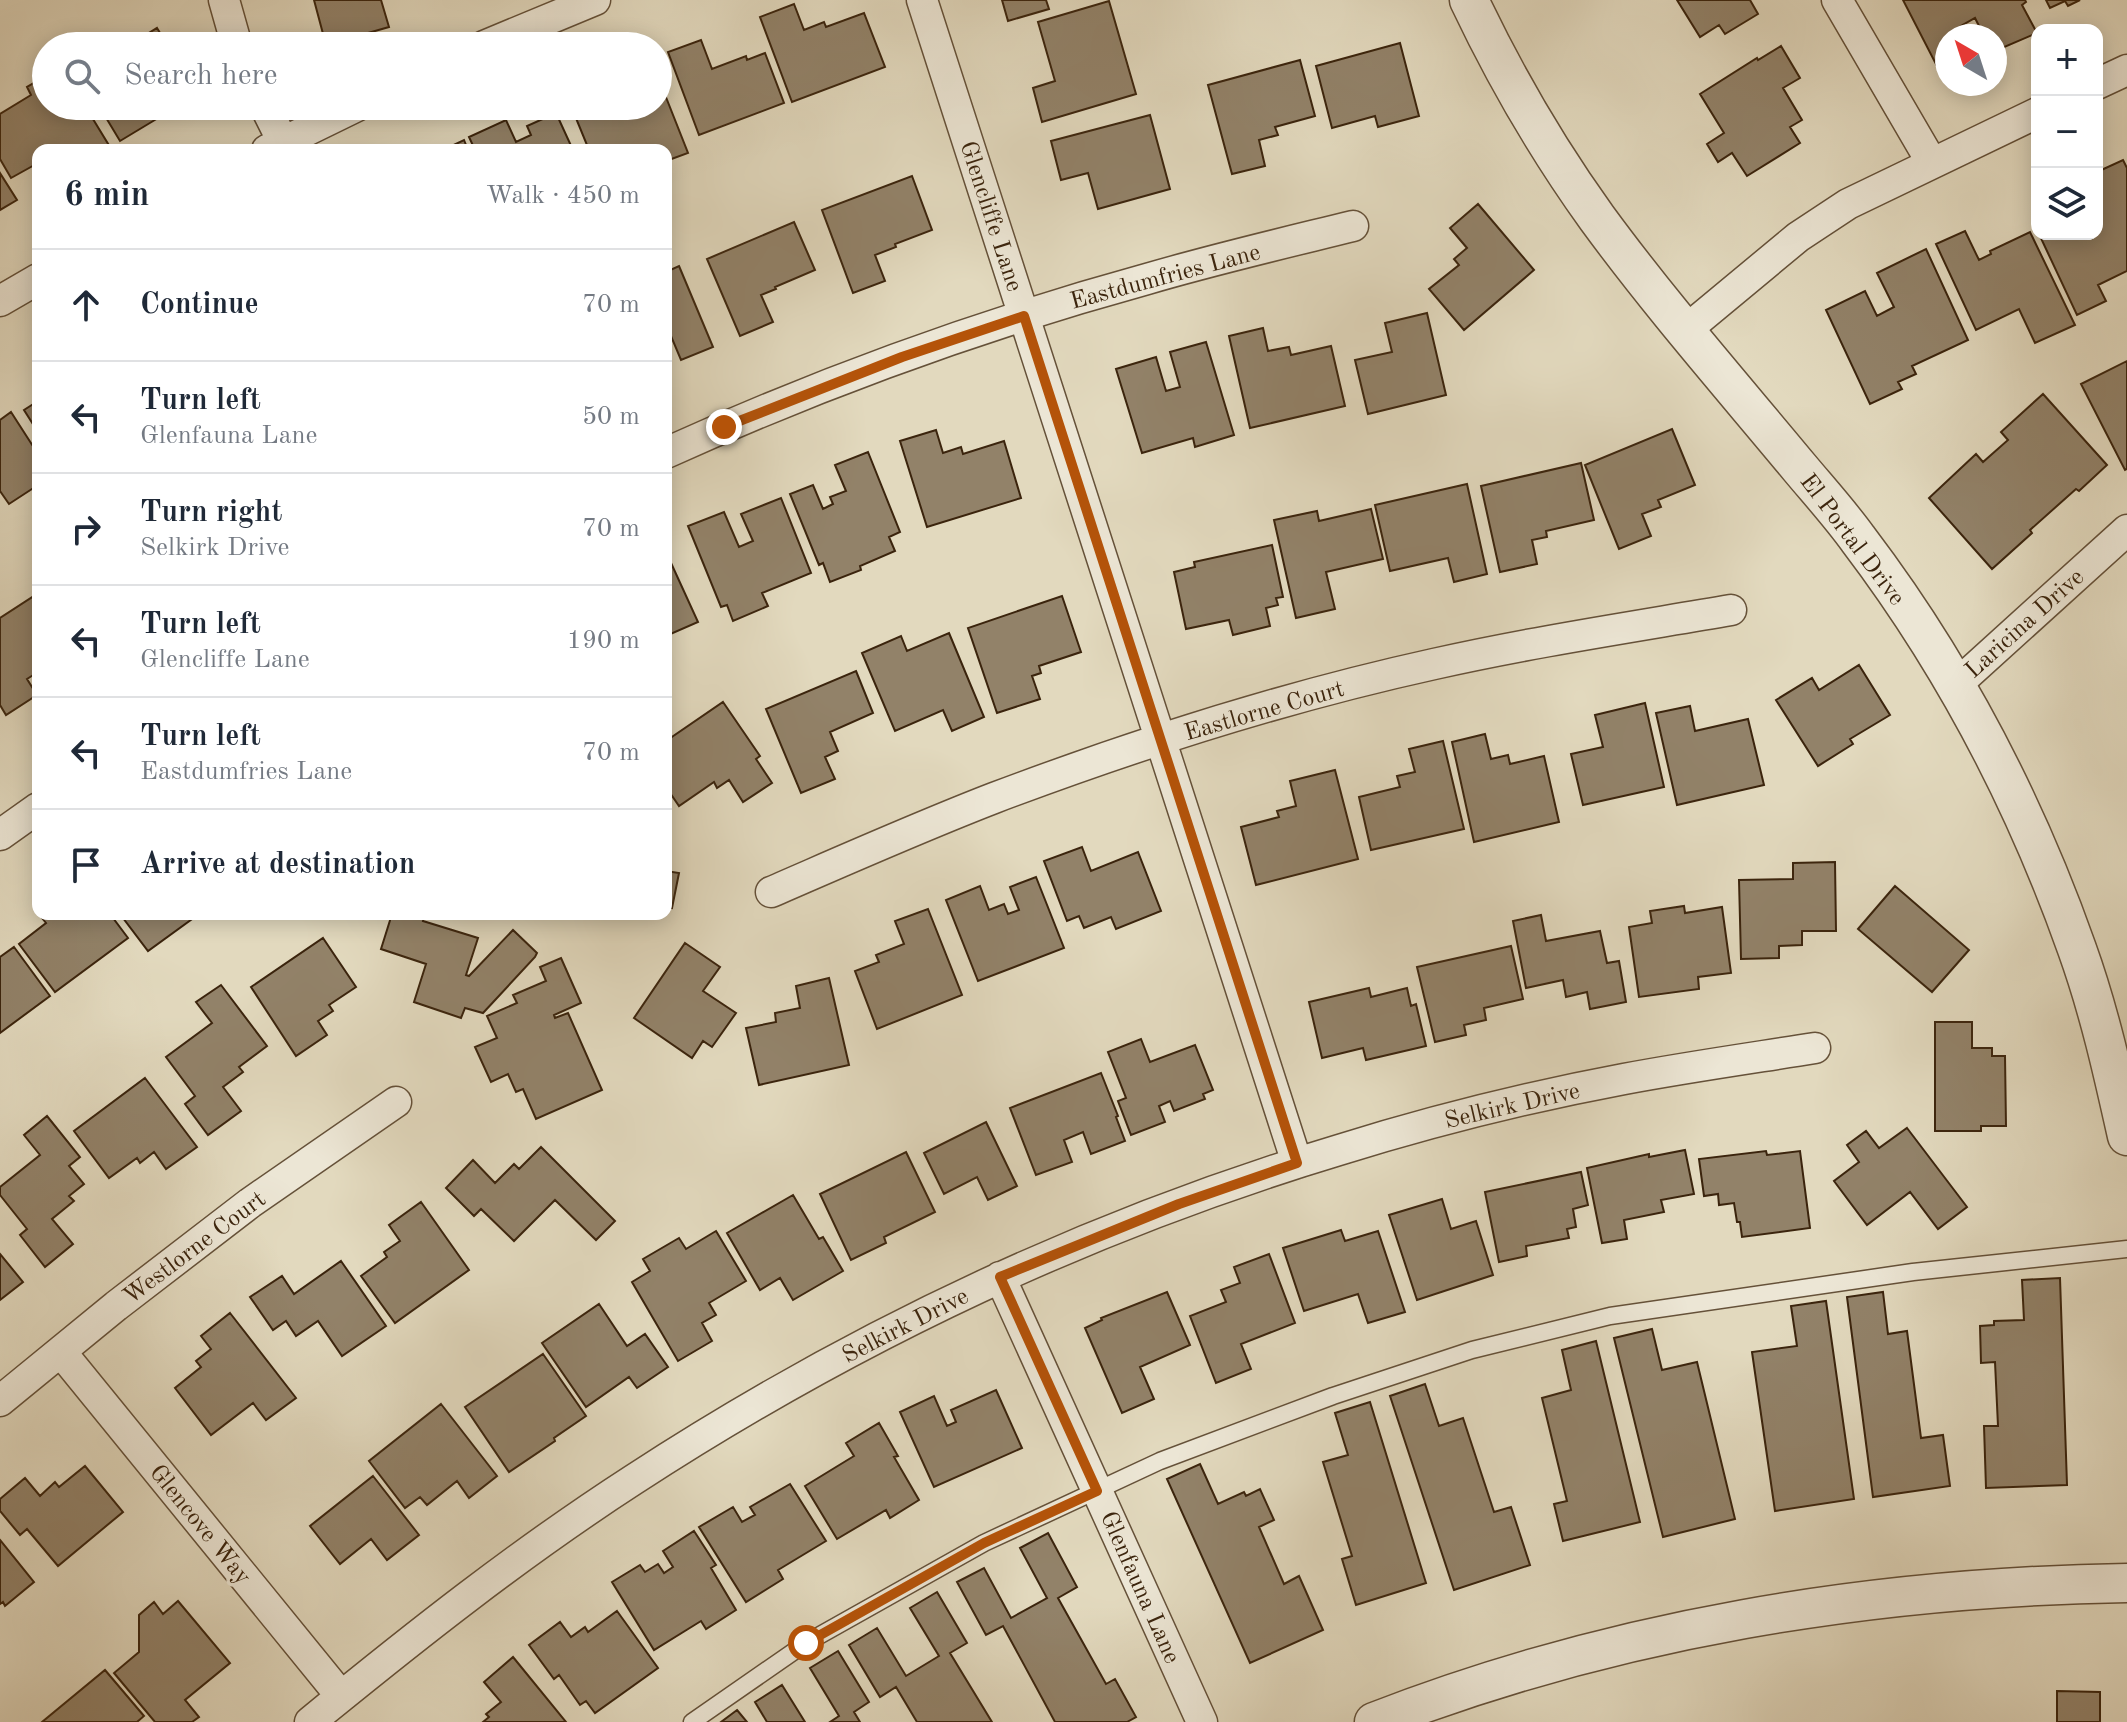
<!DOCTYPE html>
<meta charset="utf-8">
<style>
body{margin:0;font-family:"Old Standard TT",serif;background:#f6f6f7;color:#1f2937}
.controls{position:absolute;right:24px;top:24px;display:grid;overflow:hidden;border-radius:16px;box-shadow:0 4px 20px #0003}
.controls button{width:72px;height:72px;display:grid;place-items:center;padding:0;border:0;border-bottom:2px solid #e0e1e3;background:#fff;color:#1f2937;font:40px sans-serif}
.compass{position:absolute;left:1935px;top:24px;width:72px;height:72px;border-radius:50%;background:#fff;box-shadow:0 4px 20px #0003;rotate:321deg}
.stop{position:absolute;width:24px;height:24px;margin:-18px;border:6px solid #b45309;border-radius:50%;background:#fff}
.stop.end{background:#b45309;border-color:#fff;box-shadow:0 2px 8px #0008}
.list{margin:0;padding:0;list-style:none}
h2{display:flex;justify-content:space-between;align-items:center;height:104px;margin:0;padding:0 32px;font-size:34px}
h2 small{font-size:26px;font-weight:400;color:#747a83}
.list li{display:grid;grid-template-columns:52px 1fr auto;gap:24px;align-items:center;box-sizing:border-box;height:112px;padding:0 32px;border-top:2px solid #e0e1e3}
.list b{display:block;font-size:30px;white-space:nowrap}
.list p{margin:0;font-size:26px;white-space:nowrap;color:#747a83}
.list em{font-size:26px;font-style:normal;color:#747a83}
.icon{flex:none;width:44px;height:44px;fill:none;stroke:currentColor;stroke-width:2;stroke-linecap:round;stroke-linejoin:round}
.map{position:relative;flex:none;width:2127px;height:1722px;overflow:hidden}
.search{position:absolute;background:#fff;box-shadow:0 4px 20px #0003;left:32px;top:32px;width:640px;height:88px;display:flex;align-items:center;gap:20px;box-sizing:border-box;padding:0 28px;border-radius:44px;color:#747a83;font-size:30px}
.panel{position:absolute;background:#fff;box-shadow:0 4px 20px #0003;left:32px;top:144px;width:640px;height:776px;border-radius:16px}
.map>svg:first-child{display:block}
.building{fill:#928269;stroke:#3b240d;stroke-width:2}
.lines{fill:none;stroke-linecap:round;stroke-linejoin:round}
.service-casing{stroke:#655139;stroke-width:19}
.minor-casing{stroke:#655139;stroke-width:33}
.tertiary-casing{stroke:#655139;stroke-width:41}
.service{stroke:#ece6d5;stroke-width:16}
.minor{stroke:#ece6d5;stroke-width:30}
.tertiary{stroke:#ece6d5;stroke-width:38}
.route{stroke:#b45309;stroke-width:10}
.labels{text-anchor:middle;stroke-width:7;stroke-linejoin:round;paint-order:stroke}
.street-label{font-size:24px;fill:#3b240d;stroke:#ece6d5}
</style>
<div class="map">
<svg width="2127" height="1722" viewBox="0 0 2127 1722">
<rect width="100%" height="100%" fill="#e2d9be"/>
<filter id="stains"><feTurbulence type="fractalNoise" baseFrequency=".0025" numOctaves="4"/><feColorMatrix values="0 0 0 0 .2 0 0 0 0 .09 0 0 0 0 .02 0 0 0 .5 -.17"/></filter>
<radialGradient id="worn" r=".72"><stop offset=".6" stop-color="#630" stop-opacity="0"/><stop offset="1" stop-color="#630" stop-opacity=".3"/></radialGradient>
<path class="building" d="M314 0H381L389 27 326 45Z
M1002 0H1046L1049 9 1008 21Z
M1677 0H1750L1758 14 1725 34 1719 25 1700 37Z
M1903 0H2025L2026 2 2022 5 2037 33 1995 51V36H1984L1975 18 1961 26 1966 36H1947V66L1939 70Z
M2046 0H2080L2068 6 2065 1 2050 8Z
M1109 1 1136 94 1042 122 1033 88 1055 81 1038 22Z
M794 4 804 30 824 22 826 27 864 13 885 67 792 102 760 17Z
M157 28 168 46H128Z
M701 40 712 69 746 56 747 60 765 53 784 103 699 135 668 52Z
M1400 43 1419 116 1378 127 1375 116 1332 128 1316 66Z
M1781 46 1800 78 1783 88 1802 120 1790 127 1800 143 1747 176 1732 153 1718 162 1707 144 1724 133 1700 94 1757 58 1758 60Z
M1300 60 1315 116 1275 127 1278 135 1259 140 1265 166 1232 174 1208 85Z
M46 76V106H85L110 147 105 150H38V163L11 178 0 159V114L31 95 27 87Z
M658 77 688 153 666 161V150H589L571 106H658Z
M99 106H171L173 109 120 141Z
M556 113 573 150H475L469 137 506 120 516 142 531 135 527 126Z
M1150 115 1170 189 1098 209 1088 173 1061 180 1051 141Z
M464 140 468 150H443Z
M2123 160 2127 168V271L2098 285 2106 301 2077 315 2039 234H2097V172Z
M0 173 17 200 0 210Z
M912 176 932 230 895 244 896 247 875 255 885 281 853 293 822 210Z
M1478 204 1534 270 1464 330 1429 289 1459 265 1454 259 1467 248 1450 228Z
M794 222 815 270 775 287 776 289 761 295 773 322 740 336 707 259Z
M1965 231 1979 260 1991 254 1990 251 2030 232 2075 325 2035 343 2019 309 1976 330 1936 244Z
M1926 249 1968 340 1912 366 1916 374 1898 382 1902 389 1870 404 1826 310 1865 291 1877 316 1894 307 1877 273Z
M679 266 713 347 681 360 671 336 666 338V272Z
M1427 313 1446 395 1368 414 1355 360 1392 352 1385 323Z
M1263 328 1268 351 1289 347 1291 355 1331 346 1345 406 1250 428 1229 336Z
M1206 342 1234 435 1195 447 1193 438 1142 453 1116 369 1156 357 1166 391 1180 387 1170 352Z
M2127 361V469L2125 470 2081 384Z
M2043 394 2107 465 2079 491 2076 489 2030 530 2032 533 1992 569 1929 498 1976 454 1983 462 2008 440 2001 432Z
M38 401V432L24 410Z
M11 412 38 454V485L9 504 0 491V420Z
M1672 429 1695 485 1658 500 1661 507 1642 514 1651 536 1619 549 1585 465Z
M936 430 943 453 961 447 963 454 1004 441 1021 498 927 527 900 441Z
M868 452 900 532 889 537 895 551 860 566 861 570 830 582 823 563 819 565 790 494 813 485 823 509 833 504 830 497 846 491 835 465Z
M1581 463 1594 520 1546 531 1547 537 1532 540 1537 564 1500 572 1481 486Z
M1467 484 1487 574 1454 582 1448 558 1390 571 1375 505Z
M781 498 811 573 762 593 768 606 733 621 727 605 721 607 688 526 724 512 739 547 753 541 741 514Z
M1371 509 1383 559 1326 572 1335 609 1296 618 1274 520 1317 511 1319 521Z
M1272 545 1283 597 1276 598 1278 605 1266 608 1270 626 1233 635 1229 620 1186 629 1174 572 1195 567 1194 562Z
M666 552 698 622 666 636Z
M34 596 38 602V672L27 679 37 695 6 715 0 705V618Z
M1062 596 1081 652 1039 666 1041 673 1032 676 1040 699 997 713 968 628Z
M949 633 984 717 952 731 943 710 895 731 862 653 901 636 907 651Z
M1859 665 1890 715 1850 739 1853 744 1818 766 1776 700 1812 678 1819 690Z
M856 671 873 713 830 732 838 751 825 757 835 779 801 793 766 709Z
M723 702 760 756 756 759 772 783 743 802 729 780 717 788 714 782 679 806 666 787V741Z
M1645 703 1664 787 1583 805 1571 754 1603 747 1595 715Z
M1690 706 1695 731 1748 719 1764 785 1677 805 1656 713Z
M1485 734 1491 759 1508 755 1510 764 1544 756 1559 822 1474 842 1452 742Z
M1443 741 1464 829 1371 850 1359 797 1400 787 1397 776 1415 772 1409 749Z
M1335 770 1358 859 1256 885 1241 827 1279 817 1277 811 1296 806 1290 781Z
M1082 847 1091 871 1138 852 1161 911 1116 929 1111 917 1084 928 1079 916 1067 921 1044 861Z
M1835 862 1836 931H1802V945L1779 946V958L1741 959 1739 880 1793 879V863Z
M666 871 679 873 672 908 666 907Z
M1036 877 1064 948 978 981 946 900 980 886 989 910 1004 904 1008 914 1019 910 1010 887Z
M1895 886 1969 950 1932 992 1858 929Z
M1684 906 1685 913 1722 907 1731 973 1698 977 1699 989 1639 997 1629 927 1652 923 1650 911Z
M928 909 962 995 877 1029 855 971 879 962 876 955 904 944 895 921Z
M47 914H110L128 938 55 992 19 944 46 923 42 918Z
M120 914H199L148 951Z
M392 914H425L423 921 478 938 466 975 469 976 513 930 537 953 535 957 483 1013 465 1008 461 1018 414 1002 426 964 381 949Z
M1541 915 1546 941 1600 931 1607 963 1619 961 1626 1002 1590 1009 1587 992 1566 997 1563 980 1526 988 1513 921Z
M323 938 356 987 329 1005 333 1011 318 1021 327 1035 296 1056 251 987Z
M685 943 720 967 703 991 736 1013 712 1047 703 1041 692 1058 634 1018Z
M1511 946 1523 999 1484 1008 1486 1020 1464 1025 1466 1035 1435 1042 1417 967Z
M14 947 50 996 0 1033V957Z
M561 958 581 1003 554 1015 555 1018 568 1013 602 1090 536 1119 523 1089 516 1092 508 1074 491 1082 475 1047 497 1038 487 1016 517 1003 513 995 546 981 540 967Z
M829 978 849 1065 759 1085 746 1028 776 1022 775 1013 800 1008 796 986Z
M221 985 267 1046 239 1067 243 1072 223 1087 241 1111 208 1135 185 1104 195 1096 166 1057 212 1023 196 1002Z
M1369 988 1371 997 1407 988 1411 1006 1416 1004 1426 1046 1366 1060 1363 1048 1322 1058 1309 1002Z
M1935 1022H1972V1048H1992V1056H2005L2006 1126H1981V1131H1935Z
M1141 1039 1150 1062 1195 1045 1213 1090 1203 1094 1205 1099 1174 1111 1170 1101 1159 1106 1165 1122 1131 1135 1118 1101 1126 1098 1108 1052Z
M1101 1073 1118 1116 1116 1117 1125 1141 1091 1154 1083 1132 1064 1140 1072 1162 1036 1175 1010 1108Z
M145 1078 197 1147 166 1169 154 1152 140 1163 137 1158 109 1178 74 1131Z
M47 1116 80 1157 69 1166 84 1184 69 1196 74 1201 52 1219 73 1244 45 1267 20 1235 27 1229 0 1195V1187L40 1155 24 1135Z
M986 1122 1017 1186 988 1200 977 1177 944 1194 924 1153Z
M1907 1128 1967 1207 1938 1229 1910 1192 1867 1225 1834 1181 1859 1162 1847 1145 1866 1131 1879 1148Z
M541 1147 615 1221 596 1240 555 1200 514 1241 481 1209 474 1216 446 1188 473 1160 495 1183 514 1164 519 1169Z
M1685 1150 1694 1194 1661 1200 1664 1212 1624 1220 1627 1239 1602 1243 1587 1168 1649 1154V1157Z
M1766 1151 1767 1155 1800 1151 1810 1228 1742 1237 1740 1222H1737L1734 1203 1719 1205 1718 1194 1704 1196 1699 1159Z
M906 1152 935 1212 884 1237 886 1243 851 1260 820 1194Z
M1581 1172 1588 1205 1573 1209 1576 1227 1567 1229 1569 1238 1526 1246 1527 1256 1499 1262 1485 1192Z
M793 1195 819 1239 823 1237 843 1271 793 1300 780 1278 760 1290 727 1233Z
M1442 1199 1451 1229 1476 1221 1493 1275 1417 1300 1389 1215Z
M421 1202 469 1270 395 1323 361 1276 387 1257 384 1252 400 1241 389 1225Z
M1341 1230 1345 1241 1378 1231 1405 1312 1368 1323 1358 1294 1304 1311 1283 1248Z
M716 1231 746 1281 709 1303 716 1315 702 1323 712 1341 678 1361 632 1282 650 1271 643 1259 679 1238 686 1249Z
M0 1254 23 1282 0 1300Z
M1269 1254 1295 1323 1241 1344 1251 1369 1216 1383 1190 1316 1226 1302 1221 1290 1240 1283 1234 1267Z
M341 1261 386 1326 342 1356 318 1321 296 1336 286 1321 273 1330 250 1297 282 1276 294 1294Z
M2060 1278 2067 1485 1986 1488 1984 1426H1998L1995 1362 1981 1363 1980 1326 1994 1325V1321L2024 1320 2022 1280Z
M1167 1292 1190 1345 1140 1367 1154 1399 1122 1413 1085 1328 1102 1320 1101 1318Z
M1883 1292 1888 1334 1907 1331 1921 1438 1943 1435 1950 1486 1873 1497 1847 1297Z
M1826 1301 1854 1499 1775 1511 1752 1352 1797 1346 1791 1306Z
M599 1304 627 1346 645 1334 668 1367 637 1388 629 1377 586 1407 542 1343Z
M230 1313 296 1398 266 1420 253 1403 211 1435 175 1388 201 1367 196 1361 211 1349 201 1336Z
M1652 1329 1662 1370 1697 1362 1735 1519 1663 1537 1614 1338Z
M1596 1341 1640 1522 1563 1541 1554 1504 1567 1501 1542 1398 1571 1390 1562 1350Z
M543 1354 586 1416 554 1438 555 1441 509 1472 465 1407Z
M1425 1384 1439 1426 1463 1418 1494 1512 1511 1507 1530 1565 1454 1590 1390 1396Z
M996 1390 1022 1448 934 1487 900 1412 934 1396 947 1426 956 1422 951 1410Z
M1370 1402 1426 1583 1356 1605 1342 1559 1352 1556 1323 1462 1348 1455 1335 1413Z
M441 1404 497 1476 469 1498 457 1481 427 1505 420 1497 405 1508 369 1461Z
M879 1423 898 1456 894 1457 919 1500 890 1518 886 1510 837 1539 805 1486 854 1456 846 1443Z
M1200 1464 1218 1504 1244 1492 1246 1496 1260 1489 1274 1520 1259 1527 1284 1584 1299 1576 1323 1630 1250 1663 1167 1479Z
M85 1466 123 1512 58 1566 27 1529 20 1535 0 1511V1499L25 1478 40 1496 55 1482 59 1487Z
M373 1476 419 1535 387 1560 371 1539 340 1564 310 1526Z
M790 1484 826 1541 778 1570 783 1579 746 1602 699 1527 733 1507 742 1522 755 1515 750 1507Z
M694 1531 716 1565 711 1568 736 1610 706 1629 701 1621 654 1650 612 1582 640 1565 645 1572 658 1564 664 1573 673 1567 663 1551Z
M1048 1533 1077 1587 1058 1598 1106 1684 1115 1679 1136 1717 1127 1722H1055L1003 1626 986 1635 957 1582 984 1568 1011 1618 1047 1598 1020 1548Z
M0 1540 34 1582 5 1606 3 1602 0 1604Z
M937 1592 967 1643 950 1653 992 1722H917L896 1687 880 1697 849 1645 877 1628 906 1676 939 1656 910 1608Z
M178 1601 230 1663 185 1700 199 1717 192 1722H155L114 1673 139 1652V1615L154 1602 163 1614Z
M617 1611 658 1668 595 1713 586 1701 580 1705 559 1675 554 1679 529 1645 560 1622 571 1637 585 1627 588 1632Z
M838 1651 869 1702 854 1712 860 1722H830L839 1716 810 1668Z
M513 1657 566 1722H483L489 1717 486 1714 501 1702 484 1682Z
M105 1670 144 1716 137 1722H42Z
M782 1685 805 1722H767L755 1702Z
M2057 1691 2100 1692V1722H2057Z
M737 1710 747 1722H721Z"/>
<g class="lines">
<g class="service-casing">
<path id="service" d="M692 1722 806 1643 984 1543 1160 1461 1333 1396 1472 1350 1610 1316 1913 1272 2127 1249"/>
</g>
<g class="minor-casing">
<path id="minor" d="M224 0 237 46
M922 0 1297 1163
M1837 0 1932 163
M484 46 595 0
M2097 84 2127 70
M265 106 283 142
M267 150 357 106
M0 301 38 279
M1686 330 1798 237 1848 204 2037 113
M666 453C821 383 983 324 1147 279 1215 259 1284 243 1353 226
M1956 685 2127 530
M0 835 38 808
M771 892C845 860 919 827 994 798 1137 744 1284 697 1434 664 1532 642 1632 627 1731 610
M1000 1277 1202 1722
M61 1352 341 1696
M0 1401 116 1306 250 1203 396 1102
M310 1722C414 1637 520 1553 633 1480 851 1338 1090 1225 1339 1150 1432 1121 1528 1097 1624 1079 1688 1067 1752 1058 1815 1048"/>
</g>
<g class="tertiary-casing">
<path id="tertiary" d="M1469 0C1505 76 1548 150 1597 218 1660 304 1731 385 1799 467 1819 491 1840 514 1858 539 1953 664 2025 802 2077 949 2099 1010 2113 1073 2127 1136
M1374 1722C1613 1629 1871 1587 2127 1583"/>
</g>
<use href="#service" class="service"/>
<use href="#minor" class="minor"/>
<use href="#tertiary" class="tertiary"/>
</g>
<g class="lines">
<path class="route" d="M724 427 902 357 1024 316 1297 1163 1179 1204 1000 1277 1097 1491 984 1543 806 1643"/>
</g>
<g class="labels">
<g class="street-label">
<text transform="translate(992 216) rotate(72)" y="8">Glencliffe Lane</text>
<text transform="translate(1165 276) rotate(-15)" y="8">Eastdumfries Lane</text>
<text transform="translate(1853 539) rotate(53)" y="8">El Portal Drive</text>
<text transform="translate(2024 623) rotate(-42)" y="8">Laricina Drive</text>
<text transform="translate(1264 710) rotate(-16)" y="8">Eastlorne Court</text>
<text transform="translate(1512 1105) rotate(-13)" y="8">Selkirk Drive</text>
<text transform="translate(194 1247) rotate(-37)" y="8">Westlorne Court</text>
<text transform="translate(905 1325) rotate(-27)" y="8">Selkirk Drive</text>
<text transform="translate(201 1524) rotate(51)" y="8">Glencove Way</text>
<text transform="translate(1141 1587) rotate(66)" y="8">Glenfauna Lane</text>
</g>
</g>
<rect width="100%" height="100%" filter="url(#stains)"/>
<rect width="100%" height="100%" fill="url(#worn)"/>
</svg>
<div class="controls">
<button>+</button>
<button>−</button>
<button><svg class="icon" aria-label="layers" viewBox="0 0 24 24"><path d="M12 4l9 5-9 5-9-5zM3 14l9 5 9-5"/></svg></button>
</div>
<svg class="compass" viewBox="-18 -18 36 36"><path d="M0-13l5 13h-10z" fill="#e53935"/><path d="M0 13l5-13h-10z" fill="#747a83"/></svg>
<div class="stop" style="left:806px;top:1643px"></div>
<div class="stop end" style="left:724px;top:427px"></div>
<div class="search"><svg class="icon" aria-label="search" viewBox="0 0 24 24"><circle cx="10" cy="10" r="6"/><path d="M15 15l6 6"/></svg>Search here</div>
<section class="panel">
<h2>6 min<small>Walk · 450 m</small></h2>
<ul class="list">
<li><svg class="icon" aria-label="ahead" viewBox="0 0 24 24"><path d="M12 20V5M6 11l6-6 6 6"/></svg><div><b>Continue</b></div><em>70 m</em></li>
<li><svg class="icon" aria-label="left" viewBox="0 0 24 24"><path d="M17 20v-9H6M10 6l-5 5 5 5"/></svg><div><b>Turn left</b><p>Glenfauna Lane</p></div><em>50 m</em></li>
<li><svg class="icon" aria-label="right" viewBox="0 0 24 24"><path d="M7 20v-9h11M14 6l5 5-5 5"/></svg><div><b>Turn right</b><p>Selkirk Drive</p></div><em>70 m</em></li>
<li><svg class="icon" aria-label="left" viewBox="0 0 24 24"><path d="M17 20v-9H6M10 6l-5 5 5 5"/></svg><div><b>Turn left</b><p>Glencliffe Lane</p></div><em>190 m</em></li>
<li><svg class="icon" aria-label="left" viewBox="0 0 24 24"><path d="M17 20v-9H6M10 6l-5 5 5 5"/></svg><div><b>Turn left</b><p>Eastdumfries Lane</p></div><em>70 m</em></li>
<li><svg class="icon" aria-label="arrive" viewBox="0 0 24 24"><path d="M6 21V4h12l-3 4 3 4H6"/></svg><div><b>Arrive at destination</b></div></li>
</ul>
</section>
</div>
